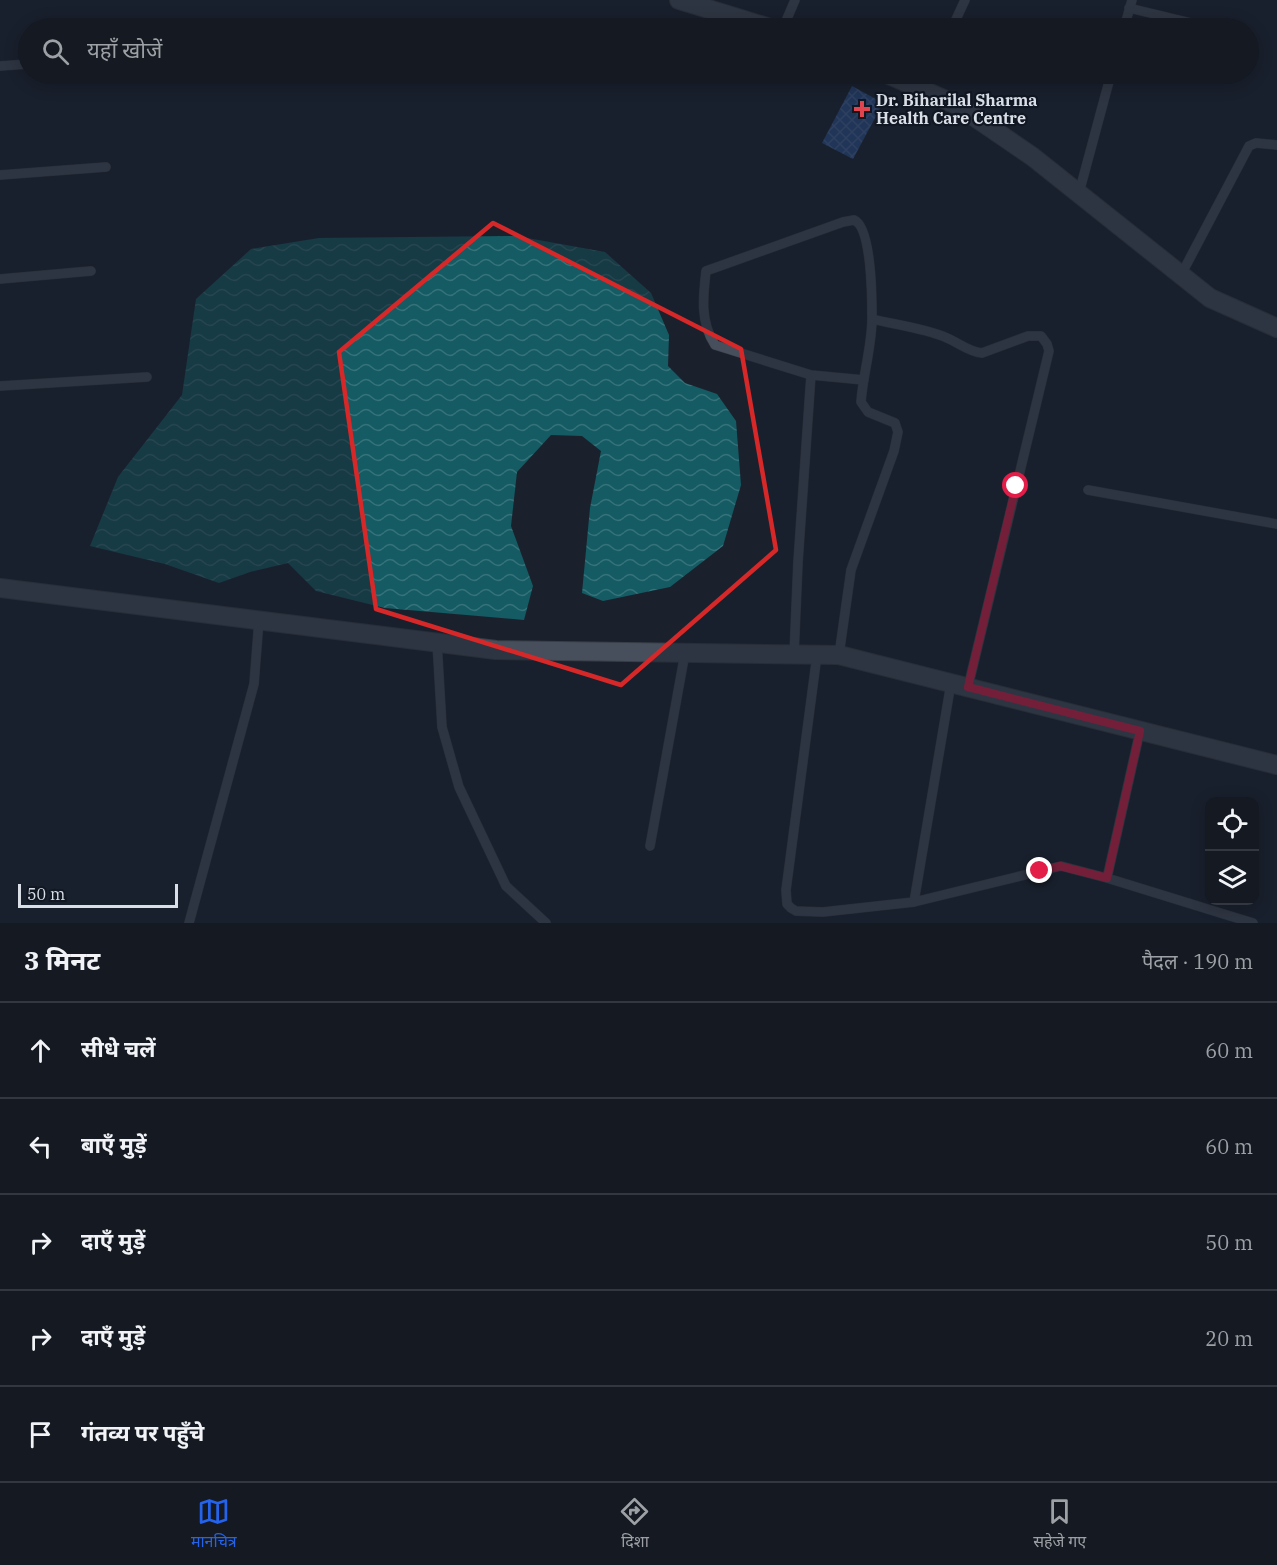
<!DOCTYPE html>
<html lang="hi">
<meta charset="utf-8">
<style>
body{margin:0;font-family:"IBM Plex Serif","Noto Sans Devanagari",serif;background:#21262f;color:#f1f3f6}
.controls{position:absolute;right:18px;bottom:18px;display:grid;overflow:hidden;border-radius:12px;box-shadow:0 3px 15px #0003}
.controls button{width:54px;height:54px;display:grid;place-items:center;padding:0;border:0;border-bottom:2px solid #333840;background:#141922;color:#f1f3f6;font:30px sans-serif}
.scale{position:absolute;left:18px;bottom:15px;width:160px;box-sizing:border-box;padding-left:6px;border:3px solid #dadfe7;border-top:0;font-size:16px;line-height:21px;white-space:nowrap;color:#dadfe7;-webkit-text-stroke:4px #111823;paint-order:stroke}
.stop{position:absolute;width:18px;height:18px;margin:-14px;border:4px solid #e11d48;border-radius:50%;background:#fff}
.stop.end{background:#e11d48;border-color:#fff;box-shadow:0 2px 6px #0008}
.list{margin:0;padding:0;list-style:none}
h2{display:flex;justify-content:space-between;align-items:center;height:78px;margin:0;padding:0 24px;font-size:26px}
h2 small{font-size:20px;font-weight:400;color:#9da0a5}
.list li{display:grid;grid-template-columns:39px 1fr auto;gap:18px;align-items:center;box-sizing:border-box;height:96px;padding:0 24px;border-top:2px solid #333840}
.list b{display:block;font-size:22px;white-space:nowrap}
.list em{font-size:20px;font-style:normal;color:#9da0a5}
.icon{flex:none;width:33px;height:33px;fill:none;stroke:currentColor;stroke-width:2;stroke-linecap:round;stroke-linejoin:round}
.map{position:relative;flex:none;width:1277px;height:923px;overflow:hidden}
.search{position:absolute;background:#141922;box-shadow:0 3px 15px #0003;left:18px;right:18px;top:18px;height:66px;display:flex;align-items:center;gap:15px;box-sizing:border-box;padding:0 21px;border-radius:33px;color:#9da0a5;font-size:22px}
.sheet{height:558px;background:#141922}
nav{display:flex;justify-content:space-around;align-items:center;box-sizing:border-box;height:84px;border-top:2px solid #333840;background:#141922;font-size:16px;color:#9da0a5}
nav a{display:grid;justify-items:center;gap:3px}
nav .on{color:#2563eb}
.map>svg:first-child{display:block}
.water{fill:url(#water-waves)}
.building{fill:url(#building-cross-hatch)}
.lines{fill:none;stroke-linecap:round;stroke-linejoin:round}
.lane-casing{stroke:#383e47;stroke-width:10}
.street-casing{stroke:#383e47;stroke-width:20}
.secondary-casing{stroke:#383e47;stroke-width:20}
.lane{stroke:#474f5c;stroke-width:9}
.street{stroke:#474f5c;stroke-width:18}
.secondary{stroke:#474f5c;stroke-width:18}
.route{stroke:#e11d48;stroke-width:8}
.marked{fill:none;stroke:#d62828;stroke-width:4.5;stroke-linejoin:round}
.health-dot{fill:#e0444e;stroke:#111823;stroke-width:2}
.labels{text-anchor:middle;stroke-width:4.5;stroke-linejoin:round;paint-order:stroke}
.poi-label{font-size:16px;font-weight:bold;fill:#dadfe7;stroke:#111823;text-anchor:start}
</style>
<div class="map">
<svg width="1277" height="923" viewBox="0 0 1277 923">
<defs>
<pattern id="water-waves" width="16" height="10" patternUnits="userSpaceOnUse" patternTransform="scale(1.5)"><rect width="16" height="10" fill="#145b63"/><path d="M0 5q4-4 8 0t8 0" fill="none" stroke="#367279"/></pattern>
<pattern id="building-cross-hatch" width="8" height="8" patternUnits="userSpaceOnUse" patternTransform="scale(1.5)"><rect width="8" height="8" fill="#294e8d"/><path d="M0 0l8 8M0 8l8-8" fill="none" stroke="#47679d"/></pattern>
</defs>
<rect width="100%" height="100%" fill="#1a212d"/>
<path class="water" d="M516 236 605 252 651 293 669 335 668 366 685 383 717 394 736 421 741 485 723 546 670 587 603 601 582 593 590 508 601 451 582 436 551 435 517 472 511 526 533 586 524 620 385 608 316 591 288 563 250 572 219 583 165 564 90 546 118 477 182 395 196 299 251 249 319 238Z"/>
<path class="building" d="M852 86 883 103 853 159 822 143Z"/>
<g class="lines">
<g class="lane-casing">
<path id="lane" d="M1129 8 1212 28
M783 28 795 0
M952 28 965 0
M1124 28 1132 0
M0 66 28 64
M923 90 931 74
M0 175 106 167
M1079 193 1111 74
M1181 275 1249 146 1256 143 1277 145
M0 279 91 271
M872 319C896 325 924 328 947 338 959 343 969 352 982 353L1028 336H1041L1047 344 1049 351 968 687
M0 386 147 377
M1088 490 1277 524
M437 642 442 727 459 787 506 886 546 923
M794 655 798 562 811 375
M817 655 786 890 787 904 791 908 796 911 823 912 914 902 1061 866 1107 878 1253 923
M839 655 851 570 894 451 898 432 895 423 868 412 861 402C863 374 872 346 872 318 872 299 872 227 854 220L843 222 706 271C703 297 700 322 715 345L811 375 864 380
M650 846 685 653
M1107 878 1140 731
M914 902 951 683
M189 923 254 684 259 620"/>
</g>
<g class="street-casing">
<path id="street" d="M0 588 496 650 839 655 1277 765"/>
</g>
<g class="secondary-casing">
<path id="secondary" d="M679 0 770 28
M887 74 957 105 1033 157 1210 298 1277 328"/>
</g>
<use href="#lane" class="lane"/>
<use href="#street" class="street"/>
<use href="#secondary" class="secondary"/>
</g>
<g class="lines">
<path class="route" d="M1016 486 968 687 1140 731 1107 878 1060 866 1040 871"/>
</g>
<path d="M0 0H1277V923H0ZM493 223 741 349 776 550 621 685 376 609 339 352Z" fill="#1a212d" fill-opacity=".55" fill-rule="evenodd"/>
<path class="marked" d="M493 223 741 349 776 550 621 685 376 609 339 352Z"/>
<path class="health-dot" d="M859 100h6v6h6v6h-6v6h-6v-6h-6v-6h6z"/>
<g class="labels">
<g class="poi-label">
<text x="876" y="106">Dr. Biharilal Sharma<tspan x="876" dy="18">Health Care Centre</tspan></text>
</g>
</g>
</svg>
<div class="controls">
<button><svg class="icon" aria-label="locate" viewBox="0 0 24 24"><circle cx="12" cy="12" r="6"/><path d="M12 2v4M12 18v4M2 12h4M18 12h4"/></svg></button>
<button><svg class="icon" aria-label="layers" viewBox="0 0 24 24"><path d="M12 4l9 5-9 5-9-5zM3 14l9 5 9-5"/></svg></button>
</div>
<div class="scale">50 m</div>
<div class="stop" style="left:1016px;top:486px"></div>
<div class="stop end" style="left:1040px;top:871px"></div>
<div class="search"><svg class="icon" aria-label="search" viewBox="0 0 24 24"><circle cx="10" cy="10" r="6"/><path d="M15 15l6 6"/></svg>यहाँ खोजें</div>
</div>
<section class="sheet">
<h2>3 मिनट<small>पैदल · 190 m</small></h2>
<ul class="list">
<li><svg class="icon" aria-label="ahead" viewBox="0 0 24 24"><path d="M12 20V5M6 11l6-6 6 6"/></svg><div><b>सीधे चलें</b></div><em>60 m</em></li>
<li><svg class="icon" aria-label="left" viewBox="0 0 24 24"><path d="M17 20v-9H6M10 6l-5 5 5 5"/></svg><div><b>बाएँ मुड़ें</b></div><em>60 m</em></li>
<li><svg class="icon" aria-label="right" viewBox="0 0 24 24"><path d="M7 20v-9h11M14 6l5 5-5 5"/></svg><div><b>दाएँ मुड़ें</b></div><em>50 m</em></li>
<li><svg class="icon" aria-label="right" viewBox="0 0 24 24"><path d="M7 20v-9h11M14 6l5 5-5 5"/></svg><div><b>दाएँ मुड़ें</b></div><em>20 m</em></li>
<li><svg class="icon" aria-label="arrive" viewBox="0 0 24 24"><path d="M6 21V4h12l-3 4 3 4H6"/></svg><div><b>गंतव्य पर पहुँचे</b></div></li>
</ul>
</section>
<nav>
<a class="on"><svg class="icon" aria-label="map" viewBox="0 0 24 24"><path d="M3 6l6-2 6 2 6-2v14l-6 2-6-2-6 2zM9 4v14M15 6v14"/></svg>मानचित्र</a>
<a><svg class="icon" aria-label="directions" viewBox="0 0 24 24"><path d="M12 3l9 9-9 9-9-9zM9 14v-3h6M13 9l2 2-2 2"/></svg>दिशा</a>
<a><svg class="icon" aria-label="saved" viewBox="0 0 24 24"><path d="M7 4h10v16l-5-4-5 4z"/></svg>सहेजे गए</a>
</nav>
